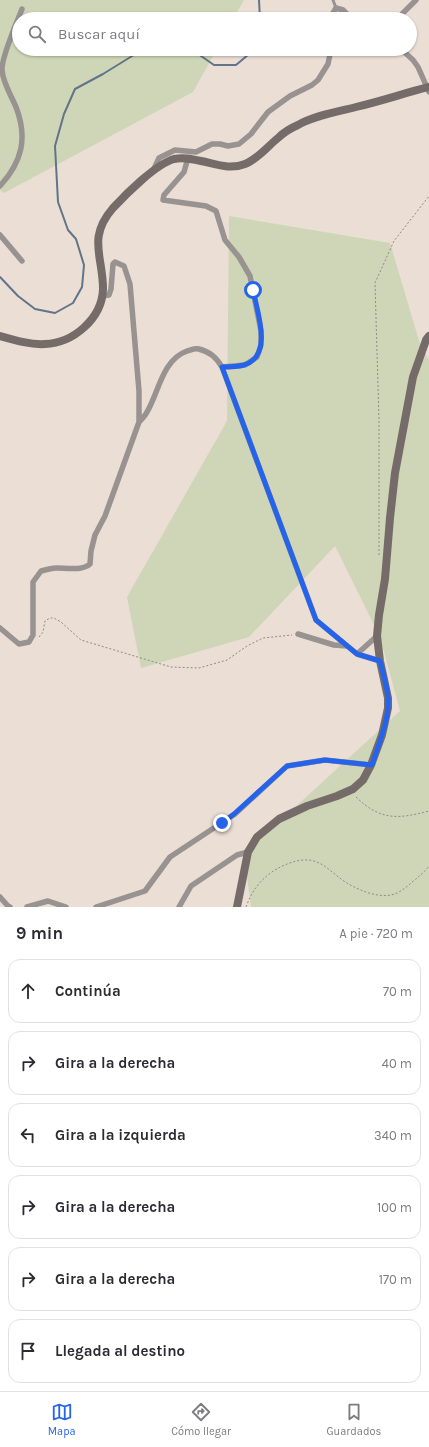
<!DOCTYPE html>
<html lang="es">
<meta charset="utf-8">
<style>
body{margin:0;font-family:Karla,sans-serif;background:#f2f2f3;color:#2b2b33}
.stop{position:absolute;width:12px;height:12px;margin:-9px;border:3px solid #2563eb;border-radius:50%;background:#fff}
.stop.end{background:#2563eb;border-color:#fff;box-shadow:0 1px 4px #0008}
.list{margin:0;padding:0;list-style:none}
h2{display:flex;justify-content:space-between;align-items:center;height:52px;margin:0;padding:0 16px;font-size:17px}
h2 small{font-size:13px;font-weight:400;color:#7c7c81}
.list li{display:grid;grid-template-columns:26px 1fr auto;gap:12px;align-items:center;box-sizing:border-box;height:64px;margin:0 8px 8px;padding:0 8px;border:1px solid #e1e1e2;border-radius:12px}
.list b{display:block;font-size:15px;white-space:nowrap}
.list em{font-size:13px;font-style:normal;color:#7c7c81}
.icon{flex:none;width:22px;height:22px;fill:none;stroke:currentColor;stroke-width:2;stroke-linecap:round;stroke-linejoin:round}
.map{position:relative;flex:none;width:429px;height:907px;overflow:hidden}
.search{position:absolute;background:#fff;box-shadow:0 1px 3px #0004;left:12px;right:12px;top:12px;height:44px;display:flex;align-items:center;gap:10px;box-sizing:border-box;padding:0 14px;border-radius:22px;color:#7c7c81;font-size:15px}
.sheet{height:484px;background:#fff}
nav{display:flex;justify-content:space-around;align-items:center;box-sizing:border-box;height:56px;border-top:1px solid #e1e1e2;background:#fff;font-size:11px;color:#7c7c81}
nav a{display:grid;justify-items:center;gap:2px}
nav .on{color:#2563eb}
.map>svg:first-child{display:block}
.green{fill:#ced6b7}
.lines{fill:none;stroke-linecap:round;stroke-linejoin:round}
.stream{stroke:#627488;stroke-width:2}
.path{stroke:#928a84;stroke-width:1;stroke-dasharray:2 2;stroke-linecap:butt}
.lane{stroke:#989290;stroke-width:3}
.street{stroke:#989290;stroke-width:5.5}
.secondary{stroke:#756c69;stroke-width:8}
.route{stroke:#2563eb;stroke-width:5}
</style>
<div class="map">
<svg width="429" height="907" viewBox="0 0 429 907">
<rect width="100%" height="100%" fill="#eaded5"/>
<path class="green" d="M0 0H244L233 19H19V49H217L193 92 4 193 0 190Z
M229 216 390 243 420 344 429 360V907H251L244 854 400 711 380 637 335 546 249 637 141 668 127 597 227 421Z"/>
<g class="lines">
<path class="stream" d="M259 0 260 19
M191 49 214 65H236L255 49
M0 277 18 296 35 309 55 313 73 303 82 287 84 265 76 239 68 230 58 202 55 146 64 114 75 89 103 74 137 53 153 49"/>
<path class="path" d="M379 555V420L375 283 394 241 429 196
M39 637 43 632 45 621 50 618H54L61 622 81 640 171 667 199 668 227 660 247 646 263 638 292 635
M356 797C381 821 398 819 429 811
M246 907C254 884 270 869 293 862 299 860 307 859 314 861 327 865 335 876 347 883 360 891 384 901 399 892 404 889 408 886 411 883 418 877 424 873 429 866"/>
<path class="lane" d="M333 0 336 8"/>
<path class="street" d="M333 19V13L336 8 343 10 352 19
M397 19 416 0
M401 49 413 60 418 67 429 92
M188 158 184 172 164 195 163 200 206 206 216 211 225 240 239 257 250 276 261 331V345L257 357 245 365 222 367
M153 171 159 158 175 150 196 152 212 144H220L228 146 239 144 251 134 268 112 290 96 312 85 318 80 328 64 331 49
M0 186C22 162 28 138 16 107 11 95 3 83 2 70 1 58 17 22 22 9
M0 235 22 261
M139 422C142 419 145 416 147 412 159 392 162 360 187 351 191 350 194 348 199 349 210 352 216 357 222 367L316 620 357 654 380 661
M0 628 19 644 29 642 33 635V582L41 571C46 570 51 568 56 568 67 568 82 571 90 564L91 551 95 535 105 516 139 422V391L130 284 124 266 115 262 113 264 111 289 109 295 102 296
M298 634 334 645 347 646
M357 654 377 636
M0 897 8 906 10 907
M27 907 48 901 66 907
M96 907 145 891 170 857 235 814 287 766 325 760 371 765
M179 907 191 886 237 855 248 852"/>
<path class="secondary" d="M0 336C14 340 30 345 45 344 73 343 102 319 103 289 103 256 87 238 113 208 126 194 156 164 174 159 183 157 192 159 201 161 216 164 230 170 245 164 258 159 268 146 278 138 284 132 291 128 298 125 316 115 337 112 356 107 381 101 405 93 429 87
M237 907 248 852 257 837 279 819 307 806 337 796 353 789 363 780 371 765 382 735 388 708V698L380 661 377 636 379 615 385 579 390 518 395 473 413 377 426 340 429 336"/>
</g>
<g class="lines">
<path class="route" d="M222 823 234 814 287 766 325 760 372 765C378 746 390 718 388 698 387 686 383 673 380 661L357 654 316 620 222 367C229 367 237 367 244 365 274 356 257 311 253 290"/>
</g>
</svg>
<div class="stop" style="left:253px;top:290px"></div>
<div class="stop end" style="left:222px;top:823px"></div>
<div class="search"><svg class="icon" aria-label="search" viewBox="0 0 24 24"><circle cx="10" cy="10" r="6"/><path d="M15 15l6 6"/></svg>Buscar aquí</div>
</div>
<section class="sheet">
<h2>9 min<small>A pie · 720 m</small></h2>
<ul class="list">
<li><svg class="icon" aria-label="ahead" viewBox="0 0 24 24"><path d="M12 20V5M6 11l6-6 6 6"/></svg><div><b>Continúa</b></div><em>70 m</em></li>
<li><svg class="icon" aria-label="right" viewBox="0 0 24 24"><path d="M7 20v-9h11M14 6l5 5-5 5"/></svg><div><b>Gira a la derecha</b></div><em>40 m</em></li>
<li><svg class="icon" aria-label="left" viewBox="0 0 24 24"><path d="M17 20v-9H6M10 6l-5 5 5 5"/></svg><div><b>Gira a la izquierda</b></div><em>340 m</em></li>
<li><svg class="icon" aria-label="right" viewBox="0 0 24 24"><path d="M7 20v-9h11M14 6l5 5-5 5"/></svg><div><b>Gira a la derecha</b></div><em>100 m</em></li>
<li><svg class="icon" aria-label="right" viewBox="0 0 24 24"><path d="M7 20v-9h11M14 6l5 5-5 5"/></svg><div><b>Gira a la derecha</b></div><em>170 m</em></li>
<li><svg class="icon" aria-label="arrive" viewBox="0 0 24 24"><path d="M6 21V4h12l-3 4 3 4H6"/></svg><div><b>Llegada al destino</b></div></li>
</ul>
</section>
<nav>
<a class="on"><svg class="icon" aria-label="map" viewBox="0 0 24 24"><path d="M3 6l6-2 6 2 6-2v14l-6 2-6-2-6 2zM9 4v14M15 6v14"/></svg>Mapa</a>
<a><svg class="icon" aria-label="directions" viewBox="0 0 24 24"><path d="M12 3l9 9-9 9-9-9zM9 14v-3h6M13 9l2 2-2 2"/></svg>Cómo llegar</a>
<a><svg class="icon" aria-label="saved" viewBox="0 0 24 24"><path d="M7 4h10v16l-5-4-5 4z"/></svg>Guardados</a>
</nav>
